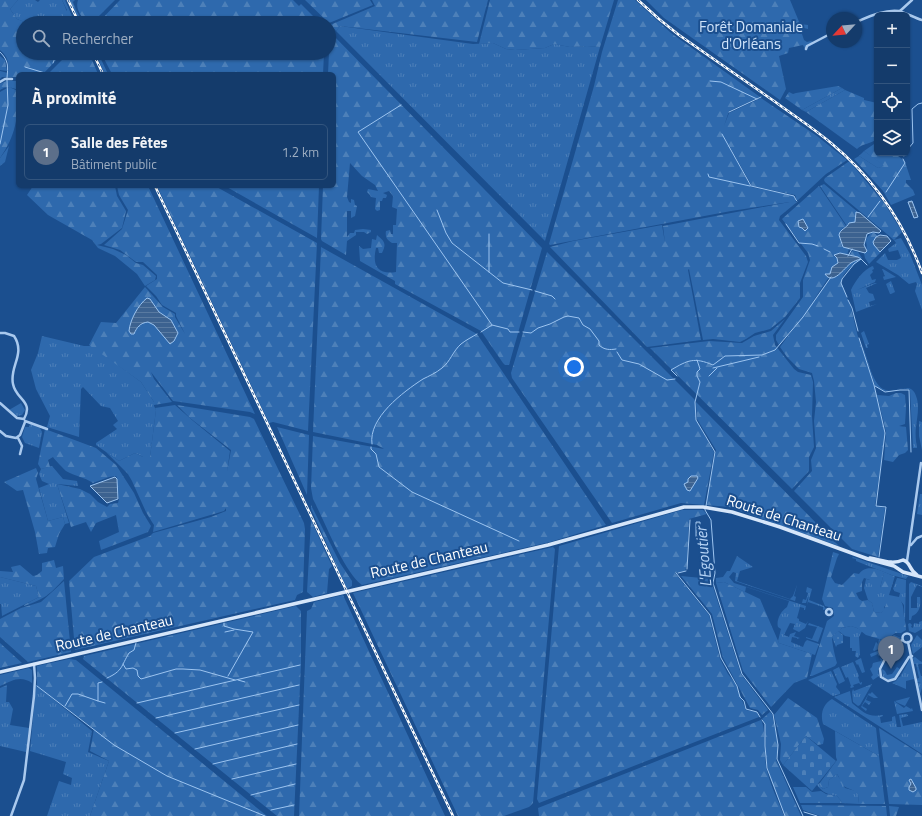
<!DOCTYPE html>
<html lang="fr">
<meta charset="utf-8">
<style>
body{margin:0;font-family:"Titillium Web",sans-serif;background:#214673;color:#f1f3f6}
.controls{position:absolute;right:12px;top:12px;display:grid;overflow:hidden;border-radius:6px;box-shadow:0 1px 3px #0004}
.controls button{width:36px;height:36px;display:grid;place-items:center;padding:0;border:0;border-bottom:1px solid #33557e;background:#143b6b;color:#f1f3f6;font:20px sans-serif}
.compass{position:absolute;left:826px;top:12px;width:36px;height:36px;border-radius:50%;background:#143b6b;box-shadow:0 1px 3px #0004;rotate:244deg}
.you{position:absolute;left:574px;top:367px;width:14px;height:14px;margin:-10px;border:3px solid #fff;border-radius:50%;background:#1a73e8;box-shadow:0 0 0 6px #1a73e833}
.badge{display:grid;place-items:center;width:26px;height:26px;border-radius:50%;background:#ffd166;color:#fff;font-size:13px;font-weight:700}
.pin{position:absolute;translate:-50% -33px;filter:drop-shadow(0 1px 2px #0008)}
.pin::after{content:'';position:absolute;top:21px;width:14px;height:12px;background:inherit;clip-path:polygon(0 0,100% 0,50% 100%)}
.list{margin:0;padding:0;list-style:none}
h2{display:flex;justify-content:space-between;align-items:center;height:52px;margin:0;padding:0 16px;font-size:17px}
h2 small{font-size:13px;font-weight:400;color:#9dadc1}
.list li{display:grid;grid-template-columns:26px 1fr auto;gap:12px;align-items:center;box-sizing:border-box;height:56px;margin:0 8px 8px;padding:0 8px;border:1px solid #33557e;border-radius:6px}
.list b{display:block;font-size:15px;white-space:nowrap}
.list p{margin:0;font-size:13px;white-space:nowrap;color:#9dadc1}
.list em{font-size:13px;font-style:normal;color:#9dadc1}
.icon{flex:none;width:22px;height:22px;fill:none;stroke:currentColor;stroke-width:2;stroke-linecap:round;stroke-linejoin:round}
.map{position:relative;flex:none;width:922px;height:816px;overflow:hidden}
.search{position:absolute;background:#143b6b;box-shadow:0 1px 3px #0004;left:16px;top:16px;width:320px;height:44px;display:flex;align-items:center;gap:10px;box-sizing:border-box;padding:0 14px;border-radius:22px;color:#9dadc1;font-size:15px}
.panel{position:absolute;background:#143b6b;box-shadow:0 1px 3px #0004;left:16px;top:72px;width:320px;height:116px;border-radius:6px}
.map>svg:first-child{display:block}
.grass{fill:url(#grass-tufts)}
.forest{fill:url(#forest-firs)}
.cemetery{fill:url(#cemetery-stones)}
.park{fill:url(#park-dots)}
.water{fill:url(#water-rules);stroke:#9cc4f0}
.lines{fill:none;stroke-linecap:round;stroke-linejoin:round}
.stream{stroke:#9cc4f0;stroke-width:1}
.street{stroke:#a9c9ee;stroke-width:2.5}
.secondary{stroke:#d6e6fa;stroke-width:3.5}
.rail-casing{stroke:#fff;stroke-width:2.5}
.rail{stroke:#1b4f8f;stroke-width:1;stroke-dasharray:3;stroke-linecap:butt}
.labels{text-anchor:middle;stroke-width:4;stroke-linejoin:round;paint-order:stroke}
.park-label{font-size:15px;fill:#cfe3fa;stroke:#1b4f8f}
.street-label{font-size:15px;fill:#fff;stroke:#1b4f8f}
.water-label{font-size:16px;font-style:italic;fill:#b5d3f5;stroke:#1b4f8f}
</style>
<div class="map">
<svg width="922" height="816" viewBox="0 0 922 816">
<defs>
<pattern id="grass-tufts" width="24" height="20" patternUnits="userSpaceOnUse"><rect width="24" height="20" fill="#2e69ad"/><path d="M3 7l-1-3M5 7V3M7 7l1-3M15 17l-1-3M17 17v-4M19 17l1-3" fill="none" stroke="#4d80b9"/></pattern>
<pattern id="forest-firs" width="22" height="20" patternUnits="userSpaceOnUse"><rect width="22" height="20" fill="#2e69ad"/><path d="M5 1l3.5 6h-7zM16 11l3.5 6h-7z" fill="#4d80b9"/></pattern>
<pattern id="cemetery-stones" width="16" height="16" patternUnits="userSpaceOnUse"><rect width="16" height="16" fill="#2e69ad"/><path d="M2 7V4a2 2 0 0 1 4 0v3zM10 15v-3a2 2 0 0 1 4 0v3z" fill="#4d80b9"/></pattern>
<pattern id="park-dots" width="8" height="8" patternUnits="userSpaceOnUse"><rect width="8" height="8" fill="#2e69ad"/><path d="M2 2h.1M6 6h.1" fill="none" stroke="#4d80b9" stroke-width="1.8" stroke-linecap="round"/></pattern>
<pattern id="water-rules" width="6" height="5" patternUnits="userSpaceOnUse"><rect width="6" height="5" fill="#3c6290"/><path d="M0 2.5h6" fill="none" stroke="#597aa1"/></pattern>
</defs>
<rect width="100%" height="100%" fill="#1b4f8f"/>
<path class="grass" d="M18 0H35L38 2 40 0H62C65 7 70 15 66 23L37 22 24 23 22 21 17 19 10 9Z
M340 26 473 44 493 43 506 49 515 50 545 48 554 44 570 47 587 46 600 47 545 241 336 31Z
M842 88 845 90 806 112 802 110Z
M9 146 5 162 0 166V158Z
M864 151 885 166 878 168 859 156Z
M901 238 910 254 922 285V310L915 291 917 284 916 282 909 284 898 275 876 262 885 253 888 260H897L901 258 898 250 889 252 888 249 896 243 894 240Z
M873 266 874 269 872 270 873 272 870 275 872 280 876 279 875 282 857 290 875 283H877L866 288 869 293 873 294 875 300 869 302 870 306 877 304 856 312 851 290C855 281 864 269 873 266Z
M882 269H883L896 277 884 280 883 277 885 276Z
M891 281 895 292 891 294H890L886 284Z
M864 331 869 344 867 345 868 348H866L861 333Z
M42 336 84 346H92L141 382 154 402V406L156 410 150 457H143L135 453 119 461 96 445V443L117 429 113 425 118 421 110 408 101 406 83 387 81 389 79 437 47 427 50 416 36 389 31 370 38 353Z
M862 345C868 357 871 382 883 389 894 394 911 380 916 396 920 406 917 417 916 427 915 434 916 442 917 448H913L910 390 905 388 884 391 875 386Z
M21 403 25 410 22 415 17 416 9 410Z
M919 421 922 422V450L919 436Z
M30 424 40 428 42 432 39 448 25 443 22 437 25 427H29Z
M52 466 63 479 77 481 78 486 57 484 69 523 65 524 63 517 48 521 39 488 49 484 42 481 39 474 41 469Z
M920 494H922V515L917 514Z
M737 556 753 567 740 571 737 581 790 599 793 596 797 585 794 596 796 597 795 601 735 581 736 573 733 572 729 577 734 583 806 606 805 610H804V608L800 607 797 618 799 619V621L806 624 808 621 805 628 799 632 793 629 795 624 790 623 784 635 789 637 790 634 796 632 794 636 800 638 797 639V638L792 637 791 642 803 647 805 642 807 640 819 644 815 655 779 643 778 641 781 629 778 627C776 620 781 611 787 607L789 601 746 587 745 592 724 582 716 583V578L723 577 727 571H730Z
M853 557 908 576 906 579 895 576 889 595 899 597 900 593 894 591V590L893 589 897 578H898L906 580 905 620 904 619V605L898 598H893L884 607V610L881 613 874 612 872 603 868 600 864 588 866 579 870 580 883 572 884 573 880 588 894 576 856 561V559L852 558Z
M0 577 36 586 39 597 2 616 1 604H0Z
M911 582 922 586V587L917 585 911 597V608H917V597H920C921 605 920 613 912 616L911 620H909V584Z
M807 587 812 589 809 600 824 606 826 609 823 610V607L808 602 807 605 809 594 806 603H802L803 599 806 600 808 593 806 592Z
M922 621V629L915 633 909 631 908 624 910 623 912 625 911 627 913 628 914 623 919 624V622Z
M809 623 823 628 818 642 806 638V637L812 639 817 627 808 625Z
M851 626 857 628 862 631 859 637 860 654 858 658 855 656 856 651H852V648H850V637L845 636 840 632 838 631 842 628Z
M894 635 901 638 890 644 886 641Z
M917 635 922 640V647L913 654 911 645Z
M879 639 888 645 874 651 873 650 876 642 878 644Z
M888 647H889L883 659 882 658 881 655 879 656 878 654 871 657 870 654Z
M915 657 920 661 922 662V664H919L918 665 921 676H922V688L920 694 917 683 921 682H917L916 679 919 678 916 664H914L913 658Z
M861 658 865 672 862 673 858 664 857 665 855 661Z
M880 658 883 660 878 670 879 676 873 680 871 677 873 675 870 669 872 667 873 663 881 661Z
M909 658 911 659 914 679 906 681V689L892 683 896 681 899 677H900L910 659Z
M853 662 859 676 858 677 860 683 862 682V683L861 685 859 683 853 685 854 687 851 688 850 687 851 686 848 677 846 678 841 667Z
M839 667 845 681 839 684 833 670Z
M897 667 900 669 895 678 889 680 883 677 882 669 885 671 887 675 892 674Z
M831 671 837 684 836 687 840 692V694L833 696 808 680Z
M872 684 860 705 858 706 853 702 852 692 853 689 854 691Z
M7 685 6 702H9L13 709 10 725 29 728 26 752 0 746V688Z
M36 685 92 731 88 752 109 761 90 816H47L59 781 71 785 72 778 63 774 66 762 30 751Z
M850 691 852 703C863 712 868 718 883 715V716L880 717 881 723 892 721V717L895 716 897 727H901L899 715 907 714 908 716 901 718 903 726 922 722V754L834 697Z
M872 692 878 698H874L868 695 866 700 871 702 869 705 865 702 862 706 867 709 866 711 861 707 869 693 870 694Z
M910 697 905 706 898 703 895 701Z
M832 699 876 728 879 756 823 724C820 714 823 704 832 699Z
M894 701 904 708 906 706 911 709 912 708 913 711 897 714Z
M837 774 845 788 856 791 858 794 859 804 841 803 842 802 837 796C827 794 823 793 817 785L818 783 823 789 828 787 829 780Z"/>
<path class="forest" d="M0 0H18L10 9 17 19 22 21 24 23 23 53H63L43 74H18V77H2L0 79V71L8 73C9 62 8 57 0 50Z
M62 0H65L75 23H66L67 20 63 14 67 10Z
M69 0H75L73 2 76 10 83 23H80Z
M78 0H115L92 23H86C81 15 75 9 78 0Z
M120 0H293L299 6 301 4 320 23H98Z
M305 0H370L373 5 329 23Z
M372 0H488L477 42 340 26 336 31 331 25H332H330L375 6Z
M490 0H614L600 47 587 46 570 47 554 44 545 48 515 50 506 49 493 43 479 44Z
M618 0H635L671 33 760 97 729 111 724 126 729 113 761 98 817 136 847 160 826 174 798 200H796V197L795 195 752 186 722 133 751 187 794 196 796 201 731 211 550 245 549 244 594 86 602 52Z
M646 0H790L800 24 808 25V29L804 28 802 34 804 40 807 42 811 41 815 43 805 49 803 45 789 48 788 53 779 56 786 89 780 100 664 18Z
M330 32 542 248 509 365H505L503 363 481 331 395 284V281L360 261 359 246 363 249 371 248 372 239 376 240 377 235C384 241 387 243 382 253H379L378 248H376C372 265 377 275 396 272L397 243H392C387 240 385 237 386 231L390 230 391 234H393V225H396L397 209 392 207 393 196 389 191 383 193 387 195 386 198H383L382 201H380V210L377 211 375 209 376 198 371 197 370 195 367 192 368 189 378 191 375 185 362 176 350 163 347 197 349 202 351 203V199L354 200 355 205 357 206 355 216 351 218V211H347V237L350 233H354L355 230 363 229 371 230V232L367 234 364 232H356V235L347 241 346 255 322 241 321 239 323 186H334V74H328Z
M69 53H89L98 74H48Z
M95 53H98L108 74H105Z
M101 53H324L323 74H112Z
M0 56 5 60 7 71 0 70Z
M6 81H18V90C10 87 7 86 0 90V84Z
M838 86 842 88 802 110 785 98 789 92 793 94 796 93Z
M9 87 18 91C18 118 16 135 0 158V92Z
M845 90 864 98V100L877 103V139C871 144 863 143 857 149L806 112Z
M877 142V153H894L902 159 905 162 911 180H906V183L913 190 915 195 891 205 883 191 854 159 859 156 878 168 884 166 864 151Z
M848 162H850L885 204 902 232 894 240 825 182 824 180 825 178Z
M824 184 859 213 856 212 855 223H849L847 226 820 186Z
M33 186H115L117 196 126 211 122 228 101 244 97 245 113 249 126 255 136 263 143 265 156 276 155 280 145 286 137 274 115 256 98 248 92 240 48 215 27 195Z
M117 186H148L255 414 250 412 173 401 151 372 154 379 172 402 154 405V402L141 382 89 345 101 322 116 323 145 287 163 307 175 314V317L185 334 176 316V313L162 305 156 296 146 286 157 279V275L143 262H136L120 250 104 245 122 229 128 210 119 195Z
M157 186H215L317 243 308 431 273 422 269 423Z
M225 186H319L317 238Z
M819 186 846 226 842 229 839 235 842 247 849 249 847 255 840 253 834 256 837 258 838 263 834 266 830 274H826L827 276 829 277 803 316 779 345 776 340V335L803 297V280L810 260 808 253 782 219Z
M795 201 797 202 780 216 779 220 806 256 808 262 800 283V298L785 317 770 329 755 333 746 339 740 342 713 339 703 340 689 269 688 270 701 340 647 347 550 247 573 241 662 225 665 243 663 226Z
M873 232 878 236 876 237 880 252H881L869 264 865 258 864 253H866C869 242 861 241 873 232Z
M321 247 477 334 606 525 550 542 362 585C344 572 324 520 313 499L311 488 313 436 384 449 377 445 313 432Z
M852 251 858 252 862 258C855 264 842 272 841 282L851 308 858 337 874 384 885 433 875 506 885 508 878 557 852 549 794 491 812 471 811 460 816 448 814 421 816 402 814 381 812 373 799 369 787 357 780 347 830 278C839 277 844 268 851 263 854 261 857 260 860 259L858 257 850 255Z
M547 252 695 400 696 420 714 452 704 505 681 503 612 523 512 378 511 373Z
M785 319 773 335 775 345 794 369 798 372 811 375 813 382 812 416 814 447 809 457V471L792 489 650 348 709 341 742 343 754 336 771 331Z
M896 393H901L905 395 906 408 905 424 899 426 906 427 908 450 905 453 899 455 893 462 884 460 886 432 877 395 889 396Z
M696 402 839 546 729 507 706 505 716 450 697 419Z
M175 405 192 420 230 451 227 472 231 450 190 418 177 405 250 417 254 419 304 523 305 529 303 592 297 595 295 600 75 650 69 581 94 557 150 536 153 533 211 517 226 511V508L224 511 153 532 154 525 152 522 146 512 132 481 128 474 106 452 119 461 135 453 143 457H150L156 410 155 408Z
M277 427 309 435 307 495Z
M45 429 96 448 116 465 134 493 143 513 151 526 148 532 101 550 99 541 119 532 116 515 96 523 91 532 86 522 71 527 57 484 80 489 90 494 98 502 107 507 110 504 118 503 119 499 117 478 116 476 109 477 93 483C84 477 75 476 66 471 64 469 55 460 53 457L48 460 50 467 41 469 38 464Z
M36 468 38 473 36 479 48 521 63 517 65 524 59 534 55 547 48 548 47 553 39 554 35 532 23 490 17 491 4 482Z
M311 505 340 563 352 581V586L347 589 311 509Z
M682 510H703L707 514 689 519 687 565 685 571 675 573 709 615 720 659 728 674 735 683 746 710 757 712 759 717 539 803 537 799 559 546Z
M311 520 332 566 329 569 327 593 313 597 307 592Z
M553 547 555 549 533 803 529 807 504 816H458L353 593Z
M833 552 839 554 837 558 831 577 835 583 842 585 854 573 859 574C868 562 883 572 894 576L890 591 885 593 881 592 880 588 884 573H883L878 586H872L870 580 864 578 862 582V591L856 593 859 599 862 601 868 600 872 603 874 612 881 613C886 608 885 603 891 597L899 598C904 605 903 608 904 617 905 621 906 625 906 630L901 633H895L886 641 866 635 857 628 851 626 842 628 832 637C832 644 835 656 837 663L835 666 812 676H810L827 621 834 616 833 608 825 606 822 599Z
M54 560 56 568 63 566 64 579C49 595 45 599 24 606V605L39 597 36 586 0 577V571L13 572 11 567 20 565 33 576 37 575 42 571V563Z
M681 576 712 579V584L741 674 768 710 762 715 758 710 750 708 723 658 712 614Z
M64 581 71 652 28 662 0 637V619L21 608 41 602Z
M724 582 760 599 779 643 812 654 807 678 794 683 771 707 743 671 716 583Z
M343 595 445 816H299L307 611 311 609 314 602Z
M296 606 301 611V664L294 816H277L83 659 84 656Z
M0 643 22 663 0 668Z
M69 659 76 660 267 816H90L109 761 90 751 94 729 37 686V666Z
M29 668 32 670V683C20 675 12 681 0 686V675Z
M788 698 817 718 824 739 823 744 818 745 806 736 783 765 780 760 781 744 774 715Z
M770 712 772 714 778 745 776 760 801 816H785L769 773 766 759 765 724 762 719Z
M761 720C766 728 764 755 766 766 769 783 778 800 784 816H539L538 808Z
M879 728 922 755V805L889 804Z
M835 731 879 756 885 804H859L858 794C851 787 840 789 839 777L837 774 829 780 828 787 823 789 819 784 837 760 836 757Z
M793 787H806L812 792 821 791 826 794 837 796 842 802 841 803H800Z
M801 805 884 806H886L887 816H820L803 810Z
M889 806 899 807 896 816H890Z"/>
<path class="cemetery" d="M806 736 836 761 812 791 783 765Z"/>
<path class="park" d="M838 631 843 635V643L837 645 836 647 832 637Z"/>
<path class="water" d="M912 201 918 217 914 218 908 202Z
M856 212 860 213 881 231 879 233 873 232 867 234 864 245 867 251 865 253 843 247 839 235C840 229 847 228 849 223L855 222Z
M803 219 808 228 805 231 802 228 799 227 798 221Z
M880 235 887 236 891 241 880 252 874 245 873 242 876 237Z
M840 253 858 257 861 259C857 260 854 261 851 263 844 268 833 286 825 274H830L832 267 838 263 837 258 834 255Z
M147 298 150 299 159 312 171 320 178 333 174 341 170 344 154 325 148 322C140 323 137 327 134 334H131L129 331C130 320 138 305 147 298Z
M691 476H697L698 478 690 491 687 490 684 484 688 482V479Z
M115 477 117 479 118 499 107 503 90 486Z
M696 522H700V538L696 537Z
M911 779 916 788V790L913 792 909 790V787L911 784 909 780Z"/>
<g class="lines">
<path class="stream" d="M0 52C9 61 8 66 7 78
M53 63 57 53
M25 67 45 73
M710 81 721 82 757 99
M401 105 358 132 492 325
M729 112 761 97
M722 134 751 186 794 196 796 200 797 201
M0 144 8 105 7 80
M907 150 913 143 912 109 918 104 922 103
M904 156 905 153
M708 174 709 177 750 186
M886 192 905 163 903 159
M437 210 446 233 452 243 503 283 532 290
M868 217 880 201
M786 224 799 243 812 244 818 246
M489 234V272
M824 249 830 252
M848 256 852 249
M535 291 552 296 555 299
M847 297 841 283 842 279 854 264 861 259 867 265
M848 300 852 308 858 331
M481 332 492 325 508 329 510 332H519
M523 332 531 333 538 328 550 324 564 317 568 316 579 318 583 325 590 329 599 341V345C604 350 610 350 616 349
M859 338 874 385 885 433 876 506 886 507 879 557
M617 352 622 360 639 364 667 380 675 379
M697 360 700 369 697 372V376L700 382 695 402 696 420 715 452 706 506
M713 368 759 357
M677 376 671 370C688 360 694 357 713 365L725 356 762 355 775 350 803 317 831 277
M709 376 717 368
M875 386 885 392 900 390H909L911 452
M372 444C368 418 403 392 423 379 429 376 436 373 442 368 450 362 453 351 461 344 466 340 472 337 477 334
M371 447V449L376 454 379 467 412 492 519 541
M705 509V510L711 520 715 573 713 583 742 674 773 714 778 745 777 759 803 816
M687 569 690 520
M676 573 710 615 721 658 737 686 740 697 744 701 746 709 757 712 760 717
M678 573 686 571
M224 623V626L234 629 253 632 228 676
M225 632 234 630
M123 664 126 669 133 668 137 670 138 676 141 679 176 669H183L200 670 235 680
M107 678C123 671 121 666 129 653L134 650 136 643
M238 680 245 682
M37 686 114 745 167 776 265 816
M98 701 105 703
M137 703 300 665
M65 706 72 694H78L98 701V683L102 682
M156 718 299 685
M762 720 765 724V746L767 768 785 816
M175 733 299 705
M195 749 298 725
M213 764 297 744
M232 779 296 764
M251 795 295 784
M271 810 294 805
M804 812 817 816"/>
<path class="street" d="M900 11 912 0
M856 22C868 17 885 9 899 11 906 13 915 18 922 20
M806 49 807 46 832 33
M0 82 5 79H12
M0 333H5L14 336C26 354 9 367 13 384 16 400 34 401 24 419
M0 403 17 418 24 419
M25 421 47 429
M0 431 6 436 16 438 20 435 25 422
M18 438 22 446 20 454
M911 545 917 538 922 536
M907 561 921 463
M826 612a3 3 0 1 1 6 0a3 3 0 1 1-6 0Z
M902.5 638a4.5 4.5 0 1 1 9 0a4.5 4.5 0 1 1-9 0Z
M903 640 891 645V647L880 669 881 677 888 681 895 679 909 657 912 656
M908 642 922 710
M11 816 24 780 34 696 35 678 34 664"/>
<path class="secondary" d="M870 558C882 560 892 565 903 560 911 562 908 569 917 575
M0 672 548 545 684 507H703L732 512 780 527 868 559 894 566 903 572 922 577"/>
<g class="rail-casing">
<path id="rail" d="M68 0 79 23
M638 0 659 19 679 35C711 57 742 79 774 101 793 115 813 128 831 143 872 177 904 222 922 273
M93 53 103 74
M155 186 453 816"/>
</g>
<use href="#rail" class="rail"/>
</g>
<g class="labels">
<g class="park-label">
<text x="751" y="32">Forêt Domaniale<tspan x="751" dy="17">d'Orléans</tspan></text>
</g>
<g class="street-label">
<text transform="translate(784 518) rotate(18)" y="5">Route de Chanteau</text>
<text transform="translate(429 560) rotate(-13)" y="5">Route de Chanteau</text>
<text transform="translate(114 633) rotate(-13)" y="5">Route de Chanteau</text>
</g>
<g class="water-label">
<text transform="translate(703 557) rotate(-95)" y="6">L'Egoutier</text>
</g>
</g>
</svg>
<div class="controls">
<button>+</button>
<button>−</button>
<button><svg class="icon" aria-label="locate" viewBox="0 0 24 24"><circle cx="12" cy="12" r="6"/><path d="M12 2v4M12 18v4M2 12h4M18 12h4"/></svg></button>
<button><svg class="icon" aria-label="layers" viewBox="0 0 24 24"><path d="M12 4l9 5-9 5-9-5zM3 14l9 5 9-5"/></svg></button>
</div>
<svg class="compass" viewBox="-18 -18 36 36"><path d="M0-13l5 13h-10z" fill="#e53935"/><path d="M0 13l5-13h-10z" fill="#9dadc1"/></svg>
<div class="you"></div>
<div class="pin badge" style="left:891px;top:669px;background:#5c6f8a">1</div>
<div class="search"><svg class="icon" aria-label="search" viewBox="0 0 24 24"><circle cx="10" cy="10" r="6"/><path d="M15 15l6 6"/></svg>Rechercher</div>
<section class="panel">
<h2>À proximité<small></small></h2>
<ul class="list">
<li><span class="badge" style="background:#5c6f8a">1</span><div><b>Salle des Fêtes</b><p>Bâtiment public</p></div><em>1.2 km</em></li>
</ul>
</section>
</div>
